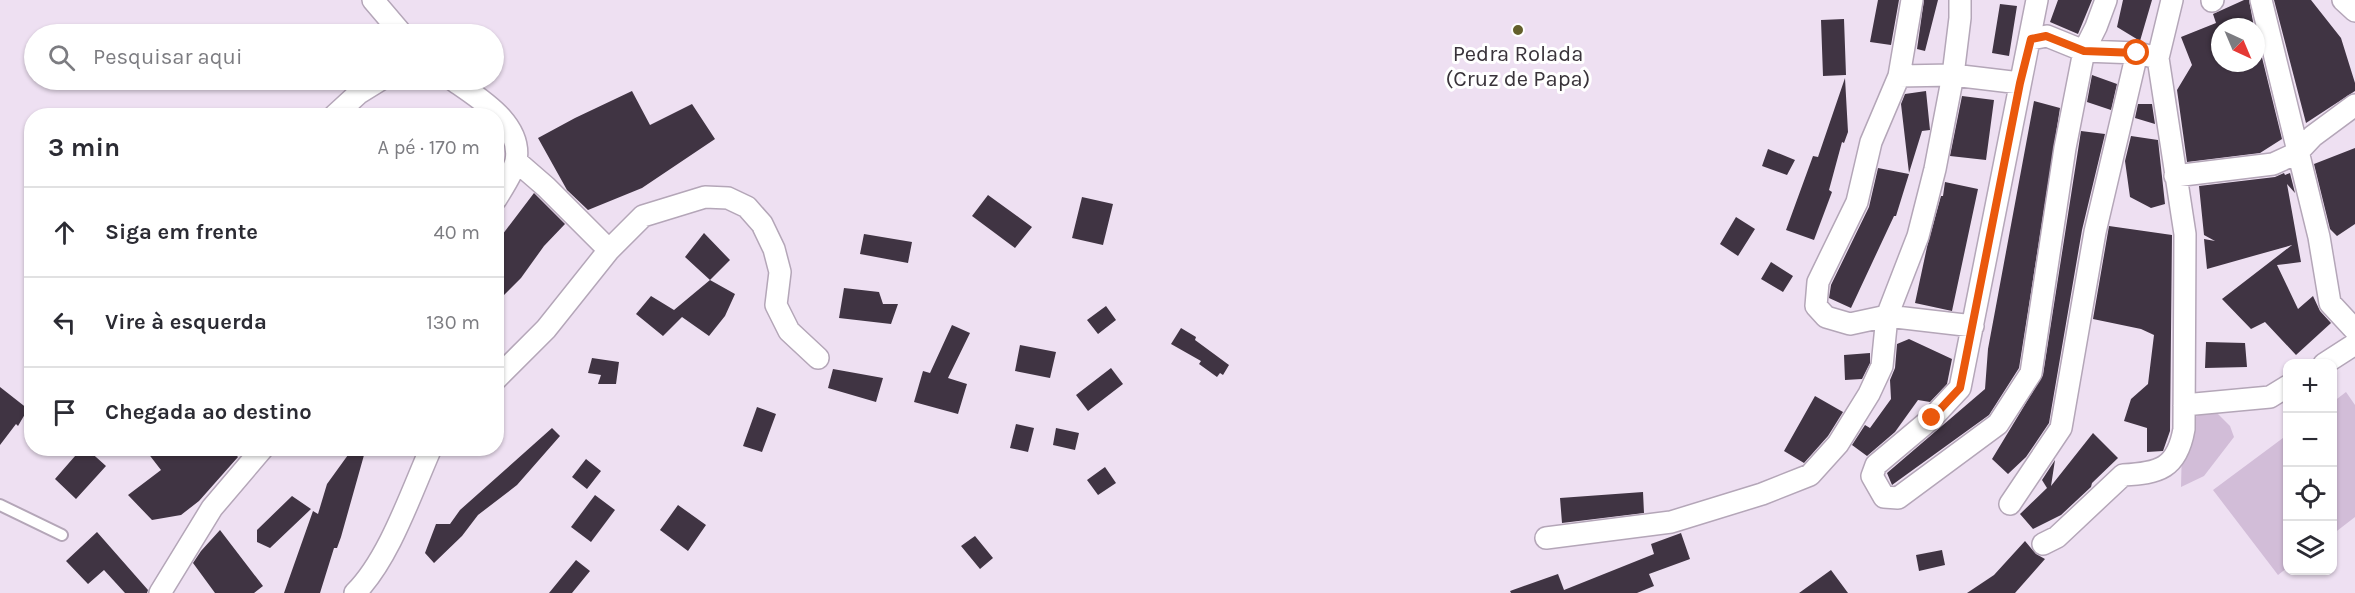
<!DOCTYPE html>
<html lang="pt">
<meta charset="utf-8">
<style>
body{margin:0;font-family:Karla,sans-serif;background:#f7f7f7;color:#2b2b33}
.controls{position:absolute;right:18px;bottom:18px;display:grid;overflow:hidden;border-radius:12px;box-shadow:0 2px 4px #0004}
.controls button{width:54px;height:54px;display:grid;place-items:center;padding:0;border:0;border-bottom:2px solid #e1e1e2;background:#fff;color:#2b2b33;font:30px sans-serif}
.compass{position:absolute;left:2211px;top:18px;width:54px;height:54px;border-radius:50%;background:#fff;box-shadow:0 2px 4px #0004;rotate:136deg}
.stop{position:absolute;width:18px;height:18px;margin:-14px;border:4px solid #ea580c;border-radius:50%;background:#fff}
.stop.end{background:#ea580c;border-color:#fff;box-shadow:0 2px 6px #0008}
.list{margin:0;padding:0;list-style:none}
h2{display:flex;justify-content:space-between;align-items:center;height:78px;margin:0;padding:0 24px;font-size:26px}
h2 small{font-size:20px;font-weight:400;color:#7c7c81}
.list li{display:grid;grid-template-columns:39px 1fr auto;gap:18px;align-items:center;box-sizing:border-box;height:90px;padding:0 24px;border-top:2px solid #e1e1e2}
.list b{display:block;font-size:22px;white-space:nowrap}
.list em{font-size:20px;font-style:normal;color:#7c7c81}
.icon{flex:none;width:33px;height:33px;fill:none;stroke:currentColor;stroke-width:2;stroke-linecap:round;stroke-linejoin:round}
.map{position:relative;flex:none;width:2355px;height:593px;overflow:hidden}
.search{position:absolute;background:#fff;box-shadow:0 2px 4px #0004;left:24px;top:24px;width:480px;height:66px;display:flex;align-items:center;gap:15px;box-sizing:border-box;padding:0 21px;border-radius:33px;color:#7c7c81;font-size:22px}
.panel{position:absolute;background:#fff;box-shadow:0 2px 4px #0004;left:24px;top:108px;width:480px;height:348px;border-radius:24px}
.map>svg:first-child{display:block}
.green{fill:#d2bdd8}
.building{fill:#403443}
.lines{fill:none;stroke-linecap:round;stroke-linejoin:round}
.service-casing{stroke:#b4a6b8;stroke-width:14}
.minor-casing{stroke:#b4a6b8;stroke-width:24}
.service{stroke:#fff;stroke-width:10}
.minor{stroke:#fff;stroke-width:21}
.route{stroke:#ea580c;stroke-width:8}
.poi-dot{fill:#635f2b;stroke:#fff;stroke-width:2}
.labels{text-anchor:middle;stroke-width:6;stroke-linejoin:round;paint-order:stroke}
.poi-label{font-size:22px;fill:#39333a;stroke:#fff}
</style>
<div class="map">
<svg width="2355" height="593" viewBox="0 0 2355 593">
<rect width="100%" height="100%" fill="#eee0f2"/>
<path class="green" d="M2346 392 2355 405V517L2333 534V402Z
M2212 408 2230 426 2234 437 2204 476 2181 487 2182 446 2195 417Z
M2287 435V568L2278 575 2213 490Z"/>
<path class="building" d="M1878 0H1899L1891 45 1870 42Z
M1924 0H1938L1925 51 1917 49Z
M2058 0H2092L2078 34 2050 22Z
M2123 0H2152L2140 41 2117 27Z
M2244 0H2249L2254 27H2220V63H2256V33L2282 139 2260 153 2187 162 2177 90 2192 65 2181 37 2216 23 2213 14Z
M2274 0H2311L2341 38 2355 83V91L2306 123Z
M2000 4 2017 6 2009 56 1992 53Z
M1844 19 1846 75 1823 76 1821 20Z
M2092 75 2117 84 2111 110 2087 102Z
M1845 78 1848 132 1844 143 1842 142 1829 190 1832 192 1814 240 1786 230 1813 156 1818 157Z
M632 91 650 125 692 104 715 139 642 188 588 210 567 190 538 138 575 118Z
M1926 91 1930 130 1922 131 1909 173 1901 104 1905 94Z
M1962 96 1994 100 1986 160 1950 156Z
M2034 101 2060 108 2019 368 1989 415 1892 485 1887 473 1985 389 1988 349Z
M2138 104H2152L2155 124 2135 118Z
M2081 131 2105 134 2082 230 2049 423 2026 457 2008 474 1992 459 2043 375Z
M2131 136 2158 140 2165 204 2151 208 2130 197 2125 161Z
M2355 148V224L2337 236 2330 229 2314 164Z
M1768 149 1795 160 1787 175 1762 166Z
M1878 168 1909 174 1896 216H1894L1851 308 1829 298 1831 285 1869 207Z
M2284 173 2285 175 2290 173 2295 193 2287 184 2301 262 2277 265 2298 309 2313 296 2320 311 2331 323 2296 355 2265 322 2251 329 2222 299 2292 245 2207 269 2204 239 2215 241 2204 235 2199 186 2275 177Z
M1945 182 1978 189 1952 311 1915 303 1927 247 1941 196H1943Z
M534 193 565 224 544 246 521 278 496 303V243Z
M988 195 1032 227 1015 248 972 216Z
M1082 197 1113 204 1103 245 1072 238Z
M1736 217 1755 229 1738 256 1720 244Z
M2109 226 2172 235 2170 431 2163 451 2147 452V428L2124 421 2131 399 2148 384 2154 335 2141 329 2093 319Z
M704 233 730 260 710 280 685 257Z
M864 234 912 242 908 263 860 254Z
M1771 262 1793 276 1783 292 1761 279Z
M710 280 735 294 725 316 709 336 682 317 663 336 636 314 651 296 674 310Z
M844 288 879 292 883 304H898L891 324 839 318Z
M1106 306 1116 320 1098 334 1087 320Z
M952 325 970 333 948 378 967 384 958 414 914 402 923 371 930 373Z
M1181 328 1196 337 1195 340 1229 365 1223 375 1220 373 1217 377 1199 364 1201 361 1171 344Z
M1909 339 1952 359 1947 384 1930 402 1918 400 1895 432 1867 456 1852 445 1865 425 1870 428 1891 399 1890 380 1895 368 1897 344Z
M2206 342 2245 343 2247 367 2205 368Z
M1020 345 1056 352 1050 378 1015 371Z
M1870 353V363L1862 379 1845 380 1844 355Z
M592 358 619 362 616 384H598L601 375 588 373Z
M1111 368 1123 384 1088 411 1076 395Z
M833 369 883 378 876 402 828 388Z
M0 387 28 409 18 426 16 424 0 445Z
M1815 396 1843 412 1828 436 1804 463 1784 451Z
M757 407 776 414 762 452 743 446Z
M1016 424 1034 428 1028 452 1010 448Z
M552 428 560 436 517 485 478 515 462 536 434 563 425 553 436 524H450L460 510Z
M1056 428 1079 433 1075 450 1053 445Z
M2093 433 2118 458 2092 483 2091 487 2061 515 2033 529 2020 514 2047 488 2042 480 2055 460 2051 486Z
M82 448H86L106 466 76 499 55 479Z
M144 448H230L238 457 199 501 181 515 152 520 128 495 161 470Z
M353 448H366L341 537 337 548H334L320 593H284L313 511 318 514 327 484Z
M586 459 601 471 587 489 572 477Z
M1105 467 1116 483 1098 495 1087 480Z
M1643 492 1644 513 1562 523 1560 498Z
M595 495 615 510 591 542 571 527Z
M292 496 311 509 270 548 257 542V530Z
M678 505 706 525 688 551 660 530Z
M220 530 263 586 254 593H215L193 563 201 551Z
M97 532 148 590 147 593H125L104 570 88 584 66 561Z
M1681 533 1690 559 1649 574 1654 586 1637 593H1511L1510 591 1558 574 1564 590 1654 554 1651 544Z
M975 536 993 558 980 569 961 546Z
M2025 541 2036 554 2045 559 2015 593H1967L1994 575Z
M1942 550 1945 565 1919 571 1916 555Z
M576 560 590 571 572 593H549Z
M1831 570 1848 593H1799Z"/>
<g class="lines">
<g class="service-casing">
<path id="service" d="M0 505 62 535"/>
</g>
<g class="minor-casing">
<path id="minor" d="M373 0 402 34
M1912 0 1899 76 1871 142 1857 202 1818 282 1816 306 1826 317 1850 324 1887 316 1973 326
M2037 0 1960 388 1932 418 1876 465 1872 476 1884 497 1898 498 1998 424 2031 373 2065 148 2084 51 2096 27 2106 0
M2261 0 2319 237 2330 303 2355 330
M2343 0 2355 11
M2212 1 2213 0
M2031 39 2047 36 2084 51 2137 53 2158 58 2185 234 2184 429C2177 469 2159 473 2123 475L2057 537 2043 544
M2158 58 2172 0
M1899 76 1953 75 2020 83
M453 80C478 98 523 123 516 161 513 173 502 189 496 199
M334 116 359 93 380 80
M516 161 546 187 609 250 643 216 705 197 728 198 747 207 762 224 774 249 780 272 776 305 789 331 818 358
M2175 176 2273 164 2297 153 2313 136 2355 105
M2324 364 2355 344
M496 379 546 329 609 250
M2184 405 2270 397 2288 386
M2010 504 2061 428 2095 232 2137 53
M1546 538 1671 522 1762 494 1810 475 1838 444 1869 394 1882 366 1887 316 1918 236 1935 169 1953 75 1960 18V0
M160 593 212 508 263 448
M355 593C389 559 411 493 431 448"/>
</g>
<use href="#service" class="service"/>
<use href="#minor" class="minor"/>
</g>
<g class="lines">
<path class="route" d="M1932 418 1960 388 2020 83 2031 39 2046 36 2084 51 2137 53"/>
</g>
<circle class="poi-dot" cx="1518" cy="30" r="6"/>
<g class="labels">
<g class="poi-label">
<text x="1518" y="61">Pedra Rolada<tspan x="1518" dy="25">(Cruz de Papa)</tspan></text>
</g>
</g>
</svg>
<div class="controls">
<button>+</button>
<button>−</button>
<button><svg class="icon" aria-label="locate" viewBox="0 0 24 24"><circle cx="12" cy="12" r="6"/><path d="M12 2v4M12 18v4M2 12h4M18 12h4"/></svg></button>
<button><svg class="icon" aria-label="layers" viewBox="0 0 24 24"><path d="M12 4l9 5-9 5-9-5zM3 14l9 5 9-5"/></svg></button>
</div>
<svg class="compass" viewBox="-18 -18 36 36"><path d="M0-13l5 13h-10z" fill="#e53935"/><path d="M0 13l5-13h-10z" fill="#7c7c81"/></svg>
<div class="stop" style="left:2137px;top:53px"></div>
<div class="stop end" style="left:1932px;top:418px"></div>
<div class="search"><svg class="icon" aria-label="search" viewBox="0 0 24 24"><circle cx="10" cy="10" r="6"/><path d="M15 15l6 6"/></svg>Pesquisar aqui</div>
<section class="panel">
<h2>3 min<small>A pé · 170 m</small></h2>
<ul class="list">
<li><svg class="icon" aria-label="ahead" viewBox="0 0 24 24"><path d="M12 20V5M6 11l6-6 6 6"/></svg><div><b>Siga em frente</b></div><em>40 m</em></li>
<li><svg class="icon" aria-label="left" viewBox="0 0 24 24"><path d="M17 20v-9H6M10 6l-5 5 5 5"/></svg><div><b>Vire à esquerda</b></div><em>130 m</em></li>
<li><svg class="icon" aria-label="arrive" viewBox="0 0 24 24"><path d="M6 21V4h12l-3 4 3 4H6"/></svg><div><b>Chegada ao destino</b></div></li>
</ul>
</section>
</div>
